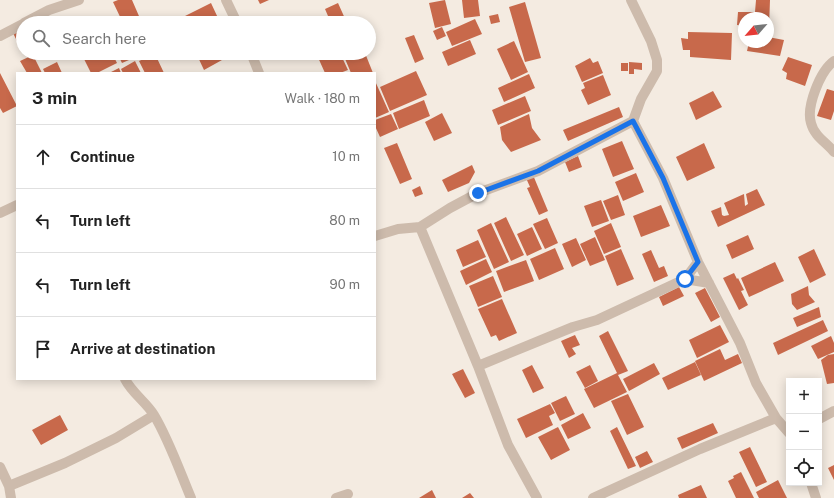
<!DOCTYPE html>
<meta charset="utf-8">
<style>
body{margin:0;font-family:"Public Sans",sans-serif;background:#f2f2f2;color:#222}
.controls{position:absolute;right:12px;bottom:12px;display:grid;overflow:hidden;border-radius:0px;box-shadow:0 2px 10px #0003}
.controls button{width:36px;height:36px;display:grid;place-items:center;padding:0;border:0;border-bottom:1px solid #e0e0e0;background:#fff;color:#222;font:20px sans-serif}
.compass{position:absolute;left:738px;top:12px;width:36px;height:36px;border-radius:50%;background:#fff;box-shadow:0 2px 10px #0003;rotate:242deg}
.stop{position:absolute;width:12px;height:12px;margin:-9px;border:3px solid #1a73e8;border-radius:50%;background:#fff}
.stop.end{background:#1a73e8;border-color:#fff;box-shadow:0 1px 4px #0008}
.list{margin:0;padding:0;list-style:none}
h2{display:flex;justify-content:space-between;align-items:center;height:52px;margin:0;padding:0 16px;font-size:17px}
h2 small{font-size:13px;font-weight:400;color:#767676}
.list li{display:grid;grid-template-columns:26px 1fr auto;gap:12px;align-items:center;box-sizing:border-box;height:64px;padding:0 16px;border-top:1px solid #e0e0e0}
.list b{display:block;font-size:15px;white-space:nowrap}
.list em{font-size:13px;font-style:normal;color:#767676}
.icon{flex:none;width:22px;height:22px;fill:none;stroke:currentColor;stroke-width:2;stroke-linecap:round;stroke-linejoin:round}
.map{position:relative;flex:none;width:834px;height:498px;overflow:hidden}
.search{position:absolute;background:#fff;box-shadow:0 2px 10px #0003;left:16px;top:16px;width:360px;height:44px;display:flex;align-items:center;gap:10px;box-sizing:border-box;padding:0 14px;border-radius:22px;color:#767676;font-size:15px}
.panel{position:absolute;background:#fff;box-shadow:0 2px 10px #0003;left:16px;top:72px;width:360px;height:308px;border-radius:0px}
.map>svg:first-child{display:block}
.building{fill:#c8694b}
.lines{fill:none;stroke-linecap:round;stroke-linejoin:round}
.minor{stroke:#cdbbac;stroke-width:10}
.route{stroke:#1a73e8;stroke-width:5}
</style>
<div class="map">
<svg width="834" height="498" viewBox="0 0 834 498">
<rect width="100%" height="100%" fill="#f4ebe1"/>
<path class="building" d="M118 0H132L142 23H123L113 2Z
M258 0H269L260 4Z
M445 0 451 24 435 28 429 3Z
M462 0H478L480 16 464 18Z
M756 0H770L769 27H768V18H744V26L737 25 738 12H755Z
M525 2 541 58 525 62 509 7Z
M211 3 218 18 208 23H182L181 21 186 18 185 16Z
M338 3 347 23H331L325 9Z
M498 14 500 22 491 24 489 16Z
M293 19 295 23H284Z
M475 19 482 34 452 46 446 32Z
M23 26V37L17 41 12 31Z
M442 27 446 36 437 40 433 31Z
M688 32 732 33 731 60 690 57V50H683L681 38 688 39Z
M414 35 424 59 415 63 405 38Z
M768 37 784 40 780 56 747 51 749 42H768Z
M470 40 476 54 448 66 442 52Z
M514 41 528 72 511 80 497 49Z
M81 53H112L117 63 97 73H91Z
M117 53H134L136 57 122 63Z
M196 53H218L222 60 204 70Z
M316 53H340L348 70 340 73H325Z
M346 53H365L373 73H351L343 54Z
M155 54 164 73H145L139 61Z
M33 55 42 73H27L20 61Z
M788 57 812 65 805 86 786 79 787 73 782 70Z
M590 58 593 63 598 61 603 73 582 82 575 66Z
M135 61 141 73H123L121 69Z
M57 62 62 73H45L43 69Z
M629 62 642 63V70L634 69V74H629Z
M621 63H628V71H621Z
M119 68 121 73H109Z
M416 71 427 95 390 111 380 87Z
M0 73 17 106 3 113 0 108Z
M529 74 535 88 504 102 498 88Z
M603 75 611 95 588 105 581 90 585 88 583 83Z
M375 81 389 112 375 118Z
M827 89 834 91V111L831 120 817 116Z
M713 91 722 107 696 120 689 103Z
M525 96 531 111 498 125 492 110Z
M424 100 430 116 399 129 393 113Z
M619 107 623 117 568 141 563 130Z
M442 113 452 133 434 141 425 122Z
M391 114 398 129 380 137 375 126V120Z
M529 114 532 128 541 140 511 152 502 140 500 127Z
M622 141 634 169 613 177 602 149Z
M397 143 412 179 400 184 384 148Z
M704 143 715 168 687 181 676 157Z
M578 156 582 167 569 172 565 162Z
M472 165 475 172 469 183 448 192 442 180Z
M636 173 644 192 623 201 615 182Z
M533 175 548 211 539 215 527 188 530 187 526 178Z
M420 186 423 194 415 197 412 190Z
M757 189 765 205 718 227 711 211 721 207 722 215 724 216 729 215 724 203 744 194 745 206 748 204 746 194Z
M618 195 625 215 611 220 603 201Z
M601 200 609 221 592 227 584 206Z
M661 205 670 226 641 237 633 216Z
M506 217 524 255 511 261 494 223Z
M547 218 558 243 545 249 533 224Z
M491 223 509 262 494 269 477 230Z
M611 223 621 247 604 254 594 231Z
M532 227 542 249 527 256 517 234Z
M748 235 754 249 732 259 726 245Z
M595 237 605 260 590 266 580 244Z
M576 238 586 260 572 267 562 244Z
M478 240 486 257 463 267 456 250Z
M555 248 564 269 539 280 530 259Z
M621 249 634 279 617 286 605 256Z
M814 249 826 275 810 283 798 257Z
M651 250 659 268 664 266 668 276 654 282 642 254Z
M486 259 492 272 466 285 460 271Z
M526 260 534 281 504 292 496 271Z
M775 262 784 281 749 297 741 278Z
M734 273 737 279 738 278 744 290 741 291 748 305 739 310 723 278Z
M493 276 502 297 478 307 469 286Z
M808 286 809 295 815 302 797 310 792 304 791 294Z
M679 287 684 296 663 306 659 297Z
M705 288 720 317 711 322 695 293Z
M502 299 517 333 499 341 496 335 491 337 478 309Z
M819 307 821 317 797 327 793 318Z
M823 320 828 331 778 355 773 343Z
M720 325 729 342 697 358 689 340Z
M608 331 628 371 618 375 627 392 594 408 584 389 617 373 599 336Z
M575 335 580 345 572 348 576 354 569 358 561 341Z
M831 336 834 343V352L818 359 811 346Z
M720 349 725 360 738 354 742 363 704 381 695 361Z
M834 354V383L827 384 821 360 828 355Z
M695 362 701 375 668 390 662 378Z
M654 363 660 374 629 391 623 379Z
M532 365 544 388 533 393 522 370Z
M590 365 598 381 585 388 576 372Z
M463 369 475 393 465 398 452 374Z
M628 394 644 427 627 435 611 401Z
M566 396 575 414 560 421 551 403Z
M550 404 555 413 549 416 553 425 526 438 517 419Z
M583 413 591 428 568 439 561 425Z
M60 415 68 430 41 445 32 430Z
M713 423 718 433 682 449 677 438Z
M558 427 570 450 551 460 538 437Z
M617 427 636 466 628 469 610 431Z
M750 447 767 482 756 487 739 452Z
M647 451 653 462 640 468 635 457Z
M834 465V480L828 468Z
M741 472 754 498H736L728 481 734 478 733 476Z
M778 480 787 498H759L756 492Z
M701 485 707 498H679L678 495Z
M432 490 436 498H419Z
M470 493 474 498H462Z"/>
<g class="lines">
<path class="minor" d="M226 0 237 23
M24 23 49 10 79 0
M0 36 23 24
M251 53 259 73
M834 61C820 71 806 107 811 123 814 136 827 143 834 152
M633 121 663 178 698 262 740 343 756 383 776 418 789 433
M0 213 17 205
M420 227 478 366 508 445 537 498
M375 236 398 229 420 227 450 208 478 193 538 171 633 121 641 99 657 71V60L651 41 631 0
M685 279 709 283
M478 366 573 327 597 320 685 279 698 262
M125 379C132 393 146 402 154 415 169 440 180 472 191 498
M819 419 834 411
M0 467 9 486 11 498
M811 483 816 498
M9 486 65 463 116 438 154 415
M336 498 348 494
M593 498 700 449 776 418"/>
</g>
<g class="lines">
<path class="route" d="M478 193 538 171 633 121 663 178 698 262 685 279"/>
</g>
</svg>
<div class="controls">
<button>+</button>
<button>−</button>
<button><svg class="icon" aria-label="locate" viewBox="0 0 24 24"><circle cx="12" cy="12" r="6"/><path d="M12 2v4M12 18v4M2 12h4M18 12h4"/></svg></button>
</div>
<svg class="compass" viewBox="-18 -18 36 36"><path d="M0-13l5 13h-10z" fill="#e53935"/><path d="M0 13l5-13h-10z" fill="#767676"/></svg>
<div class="stop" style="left:685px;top:279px"></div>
<div class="stop end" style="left:478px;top:193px"></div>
<div class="search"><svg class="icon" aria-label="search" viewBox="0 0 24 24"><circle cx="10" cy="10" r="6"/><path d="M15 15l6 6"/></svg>Search here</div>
<section class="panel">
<h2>3 min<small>Walk · 180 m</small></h2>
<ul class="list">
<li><svg class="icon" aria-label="ahead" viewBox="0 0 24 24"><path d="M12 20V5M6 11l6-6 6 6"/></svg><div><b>Continue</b></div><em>10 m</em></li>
<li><svg class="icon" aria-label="left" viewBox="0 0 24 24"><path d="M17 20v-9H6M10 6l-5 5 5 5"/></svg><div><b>Turn left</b></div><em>80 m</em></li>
<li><svg class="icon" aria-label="left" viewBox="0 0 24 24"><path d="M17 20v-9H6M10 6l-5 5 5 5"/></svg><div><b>Turn left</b></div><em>90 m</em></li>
<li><svg class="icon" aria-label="arrive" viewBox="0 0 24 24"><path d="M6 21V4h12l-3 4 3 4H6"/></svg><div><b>Arrive at destination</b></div></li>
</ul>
</section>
</div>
